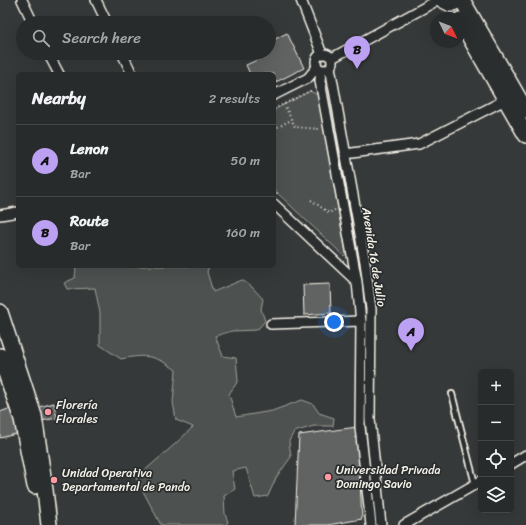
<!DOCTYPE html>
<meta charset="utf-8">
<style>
body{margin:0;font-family:Sriracha,sans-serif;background:#343737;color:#f1f3f6}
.controls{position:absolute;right:12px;bottom:12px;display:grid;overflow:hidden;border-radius:6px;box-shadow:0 4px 16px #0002}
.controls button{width:36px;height:36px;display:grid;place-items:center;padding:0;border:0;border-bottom:1px solid #444747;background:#282b2b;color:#f1f3f6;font:20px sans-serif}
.compass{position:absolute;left:430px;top:12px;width:36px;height:36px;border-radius:50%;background:#282b2b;box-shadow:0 4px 16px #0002;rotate:133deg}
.you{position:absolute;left:334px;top:322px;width:14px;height:14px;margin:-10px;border:3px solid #fff;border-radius:50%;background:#1a73e8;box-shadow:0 0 0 6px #1a73e833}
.badge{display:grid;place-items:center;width:26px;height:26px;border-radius:50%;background:#bca0f2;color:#111;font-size:13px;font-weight:700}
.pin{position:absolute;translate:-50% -33px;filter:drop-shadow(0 1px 2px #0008)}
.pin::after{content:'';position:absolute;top:21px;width:14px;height:12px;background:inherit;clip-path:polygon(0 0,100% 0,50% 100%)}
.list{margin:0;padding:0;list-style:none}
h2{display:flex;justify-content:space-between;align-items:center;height:52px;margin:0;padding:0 16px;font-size:17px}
h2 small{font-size:13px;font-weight:400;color:#a5a7a9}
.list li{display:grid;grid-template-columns:26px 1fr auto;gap:12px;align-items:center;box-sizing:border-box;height:72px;padding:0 16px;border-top:1px solid #444747}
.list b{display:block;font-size:15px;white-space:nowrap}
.list p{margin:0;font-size:13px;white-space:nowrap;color:#a5a7a9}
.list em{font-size:13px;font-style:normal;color:#a5a7a9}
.icon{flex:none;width:22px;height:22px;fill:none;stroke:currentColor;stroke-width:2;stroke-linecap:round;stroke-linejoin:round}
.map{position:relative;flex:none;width:526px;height:525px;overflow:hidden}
.search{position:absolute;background:#282b2b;box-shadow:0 4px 16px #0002;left:16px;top:16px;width:260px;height:44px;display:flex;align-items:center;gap:10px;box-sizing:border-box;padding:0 14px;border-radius:22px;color:#a5a7a9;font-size:15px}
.panel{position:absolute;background:#282b2b;box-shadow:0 4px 16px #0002;left:16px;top:72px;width:260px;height:196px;border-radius:6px}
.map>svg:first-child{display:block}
.green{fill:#4e514f;stroke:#a1a19c}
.building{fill:#616362;stroke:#f4f1e8}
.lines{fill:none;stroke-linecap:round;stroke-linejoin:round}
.service-casing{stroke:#f4f1e8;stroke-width:8}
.minor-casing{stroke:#f4f1e8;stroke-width:12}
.primary-casing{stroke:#f4f1e8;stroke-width:18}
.path{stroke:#f4f1e8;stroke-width:2;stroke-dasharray:1 3;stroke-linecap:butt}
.service{stroke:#2a2d2e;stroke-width:4.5}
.minor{stroke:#2a2d2e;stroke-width:9}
.primary{stroke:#2a2d2e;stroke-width:15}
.poi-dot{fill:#ff9aa2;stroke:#2a2d2e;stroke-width:1.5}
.labels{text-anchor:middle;stroke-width:3.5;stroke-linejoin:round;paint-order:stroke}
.street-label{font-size:12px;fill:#f4f1e8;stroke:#2a2d2e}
.poi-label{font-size:12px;fill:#f4f1e8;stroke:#2a2d2e;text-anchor:start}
</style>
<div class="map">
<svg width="526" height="525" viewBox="0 0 526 525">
<rect width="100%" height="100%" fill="#363939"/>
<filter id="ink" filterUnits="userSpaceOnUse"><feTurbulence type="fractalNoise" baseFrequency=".025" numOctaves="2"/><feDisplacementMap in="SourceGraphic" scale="8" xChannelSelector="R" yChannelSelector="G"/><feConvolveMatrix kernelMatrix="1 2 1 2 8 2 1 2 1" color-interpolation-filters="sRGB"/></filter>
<g filter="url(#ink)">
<path class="green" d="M310 91 318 95 346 254 344 256 274 190V110Z
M79 266H209L207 272 213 292 242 280 252 287 263 299 261 309 265 321 257 330 232 331 215 336 223 356 236 358 238 381 229 394 236 417 272 411 302 400 313 404 319 413 334 418 333 426H314L294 432 289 441 291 457 276 478 268 496 255 498 246 468 232 471 235 489 224 496 225 514 228 522 226 525H161L136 478 174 445 193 427 176 420 173 402 176 370C155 355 146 354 121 359L100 345V313L95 288 67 289 64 283 75 278 76 267Z"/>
<path class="building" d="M287 33 304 68 274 83V74H250L246 65 266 56 264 53H269V42Z
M330 284 331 313 304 315 303 285Z
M54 403 57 418 41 421 39 407Z
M11 408 20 433 0 438V412Z
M357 427 362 519 328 525H295L299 435Z"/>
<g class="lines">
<g class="service-casing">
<path id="service" d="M452 394 475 484"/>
</g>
<g class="minor-casing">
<path id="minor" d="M22 0 33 23
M96 0 107 23
M301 0 322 54
M48 53 59 74
M122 53 132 74
M316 62a8 8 0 1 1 16 0a8 8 0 1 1-16 0Z
M332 58 438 0
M330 67 365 262 371 309 370 419 381 525
M321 70 320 81 357 282 361 322 360 427 371 525
M274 95 308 78 317 67
M345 154 419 144 505 100
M274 204 357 282
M0 215 18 212
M271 324 361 321
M511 464 526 455
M404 525 481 481"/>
</g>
<g class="primary-casing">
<path id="primary" d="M443 0 451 4 459 0
M462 0 526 111
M460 20 526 135
M0 312 34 416 45 490 49 525
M0 356 22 419 35 486"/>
</g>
<path class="path" d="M284 104 295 127 319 129
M274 109 310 91 313 93
M274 129 291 120
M274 190 279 195
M311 200 329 213 335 210"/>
<use href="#service" class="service"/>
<use href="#minor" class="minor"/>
<use href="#primary" class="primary"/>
</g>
</g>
<g class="poi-dot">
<circle cx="48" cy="412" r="4"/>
<circle cx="328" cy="477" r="4"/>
<circle cx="54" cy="480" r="4"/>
</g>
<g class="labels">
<g class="street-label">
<text transform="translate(374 257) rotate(81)" y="4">Avenida 16 de Julio</text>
</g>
<g class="poi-label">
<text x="56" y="409">Florería<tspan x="56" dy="14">Florales</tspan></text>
<text x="336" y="474">Universidad Privada<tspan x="336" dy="14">Domingo Savio</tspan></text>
<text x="62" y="477">Unidad Operativa<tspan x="62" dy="14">Departamental de Pando</tspan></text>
</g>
</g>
</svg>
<div class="controls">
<button>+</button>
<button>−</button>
<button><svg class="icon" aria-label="locate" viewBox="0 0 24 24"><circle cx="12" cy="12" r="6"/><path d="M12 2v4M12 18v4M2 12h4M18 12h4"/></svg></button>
<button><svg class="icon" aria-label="layers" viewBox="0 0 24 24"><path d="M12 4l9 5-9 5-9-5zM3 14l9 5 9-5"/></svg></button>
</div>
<svg class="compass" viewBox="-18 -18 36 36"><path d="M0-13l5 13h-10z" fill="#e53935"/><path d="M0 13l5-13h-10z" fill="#a5a7a9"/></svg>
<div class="you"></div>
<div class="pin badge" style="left:411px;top:351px">A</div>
<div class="pin badge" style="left:357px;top:69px">B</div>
<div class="search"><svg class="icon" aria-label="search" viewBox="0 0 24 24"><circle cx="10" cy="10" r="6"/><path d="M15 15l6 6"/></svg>Search here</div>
<section class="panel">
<h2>Nearby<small>2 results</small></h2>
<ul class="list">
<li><span class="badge">A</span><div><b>Lenon</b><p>Bar</p></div><em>50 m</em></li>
<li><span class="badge">B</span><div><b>Route</b><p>Bar</p></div><em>160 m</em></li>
</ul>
</section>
</div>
